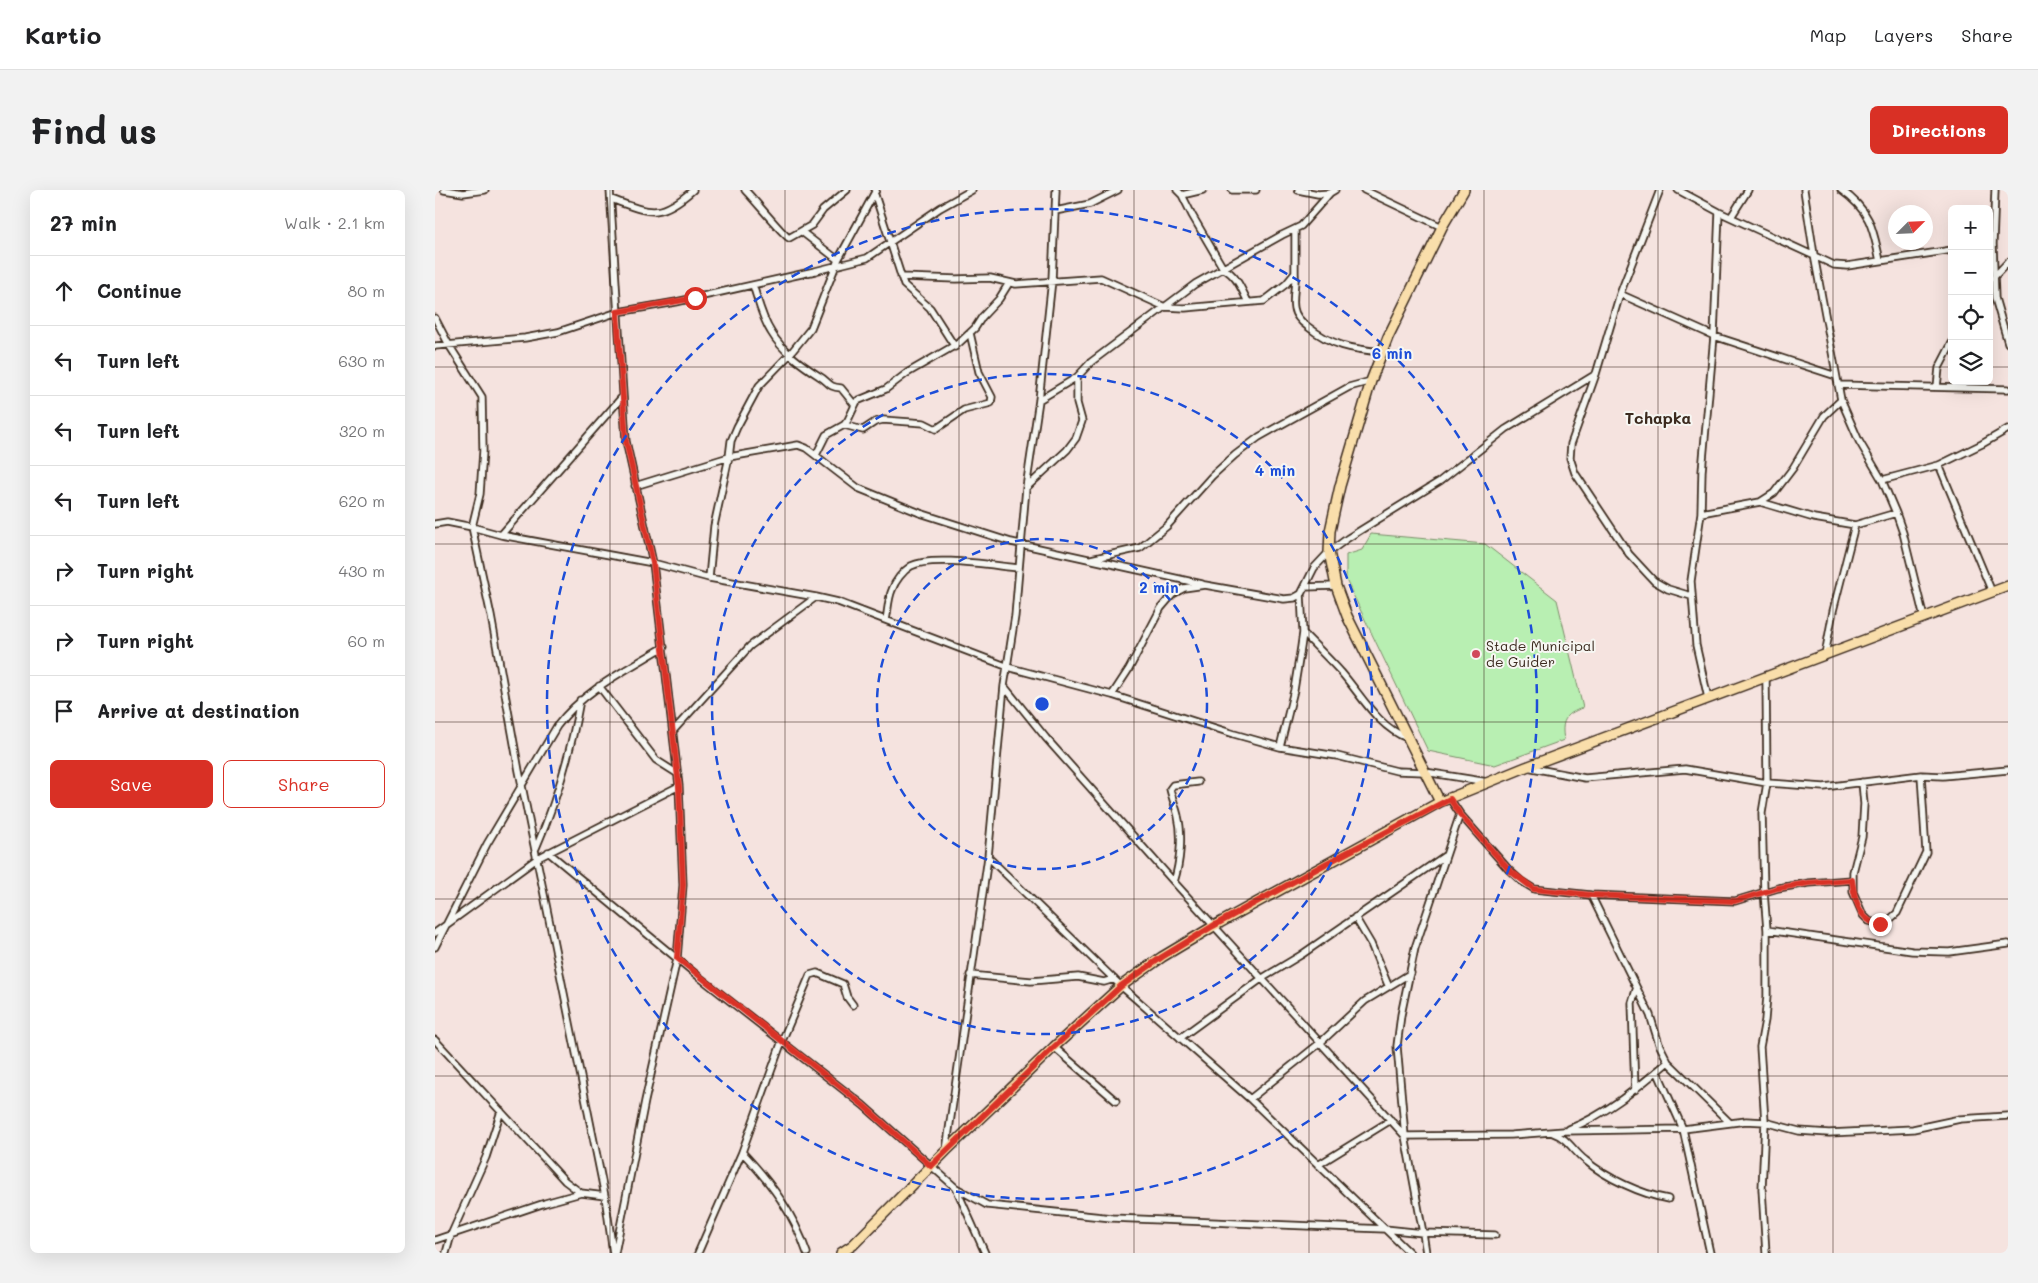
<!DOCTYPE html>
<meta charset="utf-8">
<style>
body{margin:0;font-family:Mali,sans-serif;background:#f2f2f2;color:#202124}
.controls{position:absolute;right:15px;top:15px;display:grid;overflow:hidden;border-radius:8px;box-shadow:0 5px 20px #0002}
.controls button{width:45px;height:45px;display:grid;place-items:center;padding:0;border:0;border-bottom:1px solid #e0e0e0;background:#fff;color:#202124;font:25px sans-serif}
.compass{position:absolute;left:1453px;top:15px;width:45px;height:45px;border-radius:50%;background:#fff;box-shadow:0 5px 20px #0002;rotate:66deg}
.stop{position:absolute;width:15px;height:15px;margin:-11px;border:4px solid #d93025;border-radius:50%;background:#fff}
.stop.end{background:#d93025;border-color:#fff;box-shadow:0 1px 5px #0008}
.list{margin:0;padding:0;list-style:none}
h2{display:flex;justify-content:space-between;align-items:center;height:65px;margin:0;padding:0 20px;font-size:21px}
h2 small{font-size:16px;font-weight:400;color:#757577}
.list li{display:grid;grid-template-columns:32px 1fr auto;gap:15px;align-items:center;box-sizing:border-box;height:70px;padding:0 20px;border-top:1px solid #e0e0e0}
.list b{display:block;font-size:19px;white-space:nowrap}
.list em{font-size:16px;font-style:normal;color:#757577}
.actions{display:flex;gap:10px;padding:15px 20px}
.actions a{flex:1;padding:11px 0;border:1px solid #d93025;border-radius:8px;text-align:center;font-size:18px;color:#d93025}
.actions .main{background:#d93025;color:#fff}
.icon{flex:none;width:28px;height:28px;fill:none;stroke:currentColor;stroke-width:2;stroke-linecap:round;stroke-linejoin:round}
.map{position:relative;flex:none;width:1573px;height:1063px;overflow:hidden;border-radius:8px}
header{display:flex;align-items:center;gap:30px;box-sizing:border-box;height:70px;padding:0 25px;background:#fff;border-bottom:1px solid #e0e0e0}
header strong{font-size:24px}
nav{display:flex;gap:28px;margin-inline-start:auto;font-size:18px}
.intro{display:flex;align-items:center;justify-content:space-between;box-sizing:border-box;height:120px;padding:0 30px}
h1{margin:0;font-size:35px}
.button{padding:12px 22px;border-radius:8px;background:#d93025;color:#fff;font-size:18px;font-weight:700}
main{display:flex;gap:30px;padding:0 30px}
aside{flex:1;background:#fff;border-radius:8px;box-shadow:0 5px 20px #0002}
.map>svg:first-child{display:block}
.green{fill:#b8efb2;stroke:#7a8c68}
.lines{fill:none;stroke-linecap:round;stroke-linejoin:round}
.minor-casing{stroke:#3b2a1e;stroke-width:9}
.primary-casing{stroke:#3b2a1e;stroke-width:12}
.minor{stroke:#f6f6f2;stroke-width:5.5}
.primary{stroke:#f9deab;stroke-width:9}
.route{stroke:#d93025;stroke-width:6}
.grid{fill:none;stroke:#3b2a1e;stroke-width:1;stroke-opacity:0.55}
.ring{fill:none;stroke:#1d4ed8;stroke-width:2.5;stroke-dasharray:9 6}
.poi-dot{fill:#d1495b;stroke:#f6f6f2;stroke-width:2}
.labels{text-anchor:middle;stroke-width:4;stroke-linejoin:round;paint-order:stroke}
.poi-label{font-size:14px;fill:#3b2a1e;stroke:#f6f6f2;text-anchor:start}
.quarter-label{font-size:16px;font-weight:bold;fill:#3b2a1e;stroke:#f6f6f2}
.centre{fill:#1d4ed8;stroke:#f6f6f2;stroke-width:2.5}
.ring-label{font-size:15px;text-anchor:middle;font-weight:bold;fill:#1d4ed8;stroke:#f6f6f2;stroke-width:4;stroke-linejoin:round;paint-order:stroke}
</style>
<header>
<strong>Kartio</strong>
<nav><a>Map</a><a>Layers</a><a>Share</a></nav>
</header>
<div class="intro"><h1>Find us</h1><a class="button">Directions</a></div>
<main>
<aside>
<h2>27 min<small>Walk · 2.1 km</small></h2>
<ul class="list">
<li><svg class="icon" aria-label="ahead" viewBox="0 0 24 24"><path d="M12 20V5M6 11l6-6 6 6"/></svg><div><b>Continue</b></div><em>80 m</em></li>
<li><svg class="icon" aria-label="left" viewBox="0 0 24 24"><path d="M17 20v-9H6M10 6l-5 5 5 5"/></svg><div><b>Turn left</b></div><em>630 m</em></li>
<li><svg class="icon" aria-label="left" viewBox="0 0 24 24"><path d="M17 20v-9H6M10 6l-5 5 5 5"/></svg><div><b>Turn left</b></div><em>320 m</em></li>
<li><svg class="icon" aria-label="left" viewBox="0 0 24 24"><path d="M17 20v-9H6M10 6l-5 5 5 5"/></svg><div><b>Turn left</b></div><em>620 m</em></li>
<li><svg class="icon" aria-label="right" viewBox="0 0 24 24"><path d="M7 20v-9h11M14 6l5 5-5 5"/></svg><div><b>Turn right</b></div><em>430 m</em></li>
<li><svg class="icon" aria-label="right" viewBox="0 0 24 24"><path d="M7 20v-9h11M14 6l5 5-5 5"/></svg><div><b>Turn right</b></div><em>60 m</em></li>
<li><svg class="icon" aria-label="arrive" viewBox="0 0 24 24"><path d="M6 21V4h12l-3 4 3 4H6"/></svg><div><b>Arrive at destination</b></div></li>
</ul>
<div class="actions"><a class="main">Save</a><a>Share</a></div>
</aside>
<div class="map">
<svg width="1573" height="1063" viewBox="0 0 1573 1063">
<rect width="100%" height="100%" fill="#f5e3df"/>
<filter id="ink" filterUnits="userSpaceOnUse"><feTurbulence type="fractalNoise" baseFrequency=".02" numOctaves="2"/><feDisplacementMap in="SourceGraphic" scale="10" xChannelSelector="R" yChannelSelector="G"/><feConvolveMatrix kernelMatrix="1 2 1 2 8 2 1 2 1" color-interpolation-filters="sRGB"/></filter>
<g filter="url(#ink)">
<path class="green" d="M936 344 1050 354 1122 410 1148 518C1129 524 1126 532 1129 550L1060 575 993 561 911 390V365L927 360Z"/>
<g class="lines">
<g class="minor-casing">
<path id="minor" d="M9 0 28 3 50 0
M175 0 191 251 218 373 244 596 248 695 242 769 210 911 180 1063
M310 0C318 8 349 46 354 48L377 35 388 20 412 0
M742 0 747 5 757 25 788 78C802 86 806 98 813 112
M797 0H821
M863 0 883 4 895 3
M929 0 1007 37
M1225 0 1185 104 1161 184 1136 254 1135 268 1140 283 1194 364 1219 391 1233 399 1256 406
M1243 0 1284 22 1399 75 1412 76 1517 60
M1369 0 1379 65 1406 210 1424 251 1447 290 1461 323 1468 343 1489 428
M1406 0C1435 20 1438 38 1445 71
M1560 0 1558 54 1560 108 1573 153
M440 5 469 95 495 118 520 157
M747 5 768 0
M176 9C215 23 224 30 258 0
M620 21 655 14 683 0
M1296 27 1313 0
M367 42 403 70
M860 83C861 94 857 107 859 118 860 125 866 132 872 136 897 156 916 159 947 162
M466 87 521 89 555 88 581 94 666 88 730 117 750 118 829 111 851 94 860 83V40
M1558 88 1573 72
M318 95C323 110 327 128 336 142 347 161 367 175 384 186 395 192 392 197 406 198L419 214
M1185 104 1279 146 1401 186
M0 128 14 155 47 207 48 261 45 304 37 337 56 426 84 581 170 1006
M0 156 90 148 123 142 183 122 241 112 380 81 432 68 505 18 537 0
M1403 195 1573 199
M1502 197 1504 178 1517 153
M604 210 642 187 656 172 760 94 847 45 866 36 895 3 900 0
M409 235 428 240 440 232 448 230 489 233 501 239 529 220 556 213 557 207 544 182 535 143
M381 265 391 245 409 235 413 230 422 211 451 199 472 183 524 153 540 138 547 127 564 109 574 93
M1504 275 1557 402
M1447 290 1504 275 1547 254 1573 239
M200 296 294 267 363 255 371 258 423 298 485 323 576 352 767 394
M591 298 632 260 641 248 647 231 642 213V187
M1325 312 1379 328 1420 335 1461 323
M1266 323 1325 312 1339 303 1358 278 1389 226 1406 210
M0 334 12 332 37 337 66 345 218 373 274 388 381 407 403 412 576 478 677 505 799 544 845 557 902 566 962 581 990 582 1053 592
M66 345 188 206
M656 369 705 358 732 336 777 286 800 265 824 247 914 197 936 191
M274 388 279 336 294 267 296 251 302 237 324 196 355 164 376 138 403 70 441 0
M870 397 901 396
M451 430C453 421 453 409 457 400 460 391 468 381 476 376 497 365 560 376 584 378
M868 443C881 456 894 469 906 482 927 506 942 536 972 548
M1390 465 1398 421 1420 335
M1331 488 1332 593 1327 623 1329 702 1332 740V806L1330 830 1325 857 1330 932 1327 999 1331 1063
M164 496 221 570 243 584
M569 496 611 548 739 692 970 946 988 1043 1060 1045
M677 505 694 479 726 418 738 404 749 398 770 395 849 409 859 408 866 404 879 378 894 362 913 348 1005 291 1071 239 1161 184
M1273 508 1261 455 1256 391 1266 323 1267 281 1279 146 1284 22
M238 541 315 456 381 407
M845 557 859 500 866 457 868 443 866 404
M1092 577 1150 588 1250 579 1332 593 1389 597 1486 585 1508 586 1573 580
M1427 592 1429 614 1427 647 1418 682V702L1428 725 1434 731 1445 734 1452 732 1462 723 1491 662 1486 585
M1015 609 1025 624 1074 680 1086 691 1099 699 1156 705 1300 711 1343 698 1374 693 1417 690
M1025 624 980 758 966 825 962 856 970 946 1076 945 1129 941 1248 939 1311 931 1330 932 1364 941 1394 943 1478 939 1525 929 1573 926
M101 658C122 610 136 561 145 510
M113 662 263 786 428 915 521 998 552 1015 677 1028 950 1039 988 1043 991 1063
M553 667 686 796 815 909 975 1063
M739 692C745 673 748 646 743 626 741 617 737 608 735 599L738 595 763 592
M1156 705 1215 825 1224 854 1233 872 1294 932
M920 727 936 754 953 795
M1332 740 1477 761 1514 762 1573 754
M0 743 103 668 244 596
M0 757 52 654 122 536C149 500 191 480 229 457
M535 785 596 791 643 787 669 792 679 789
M745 848 826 789 866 765 1011 665
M0 850 130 991 146 1003
M619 857 681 911
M1222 881 1248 939 1275 1063
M1200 900 1197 813 1201 800
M815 909 885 853 930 811 976 783
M1134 939C1172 924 1202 898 1233 872
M1118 943C1133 948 1138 961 1150 970 1171 988 1206 1004 1233 1009
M511 961 553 667 569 496 580 426 591 298 604 210 617 90 621 0
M307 962C336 993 358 1022 372 1063
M883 975 956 930
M521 998 550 1063
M0 1050 110 1013 146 1003 170 1006 178 1063
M11 1063 16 1045 51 967 66 921
M263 1063 307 962 347 851 375 785 382 783 408 794 412 807 418 815"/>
</g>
<g class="primary-casing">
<path id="primary" d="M1005 612 1091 577 1573 396
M406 1063 418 1055 511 961 619 857 686 796 727 767 779 736 1005 612 912 426 901 396 894 362 895 341 905 296 936 191 953 147 1007 37 1029 0"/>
</g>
<use href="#minor" class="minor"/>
<use href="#primary" class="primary"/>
</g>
</g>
<g class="lines" filter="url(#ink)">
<path class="route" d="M260 108 182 122 191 251 218 373 244 596 248 695 242 768 428 915 496 976 619 857 673 808 686 796 727 767 778 736 892 673 1015 609 1025 624 1074 680 1099 699 1156 705 1300 711 1343 698 1374 693 1417 690C1419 707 1424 733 1445 734"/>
</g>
<path class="grid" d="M175 0V1063M350 0V1063M524 0V1063M699 0V1063M874 0V1063M1049 0V1063M1223 0V1063M1398 0V1063M0 177H1517M1554 177H1573M0 354H1573M0 532H1573M0 709H1573M0 886H1573"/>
<g class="ring">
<circle cx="607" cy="514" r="165"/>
<circle cx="607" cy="514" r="330"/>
<circle cx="607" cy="514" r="495"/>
</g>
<circle class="poi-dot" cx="1041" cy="464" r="5"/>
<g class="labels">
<g class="poi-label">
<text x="1051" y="461">Stade Municipal<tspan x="1051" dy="16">de Guider</tspan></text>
</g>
<g class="quarter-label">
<text x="1223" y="234">Tchapka</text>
</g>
</g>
<circle cx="607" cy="514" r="8" class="centre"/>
<g class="ring-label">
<text x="957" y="169">6 min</text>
<text x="840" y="286">4 min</text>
<text x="724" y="403">2 min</text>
</g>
</svg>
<div class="controls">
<button>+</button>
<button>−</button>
<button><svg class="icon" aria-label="locate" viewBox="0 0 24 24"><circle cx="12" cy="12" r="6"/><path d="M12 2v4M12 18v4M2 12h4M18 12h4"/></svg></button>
<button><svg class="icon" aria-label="layers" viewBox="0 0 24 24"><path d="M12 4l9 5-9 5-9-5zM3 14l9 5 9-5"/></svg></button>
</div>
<svg class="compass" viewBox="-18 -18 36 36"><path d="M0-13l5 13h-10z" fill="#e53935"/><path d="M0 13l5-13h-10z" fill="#757577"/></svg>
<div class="stop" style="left:260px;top:108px"></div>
<div class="stop end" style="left:1445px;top:734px"></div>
</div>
</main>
